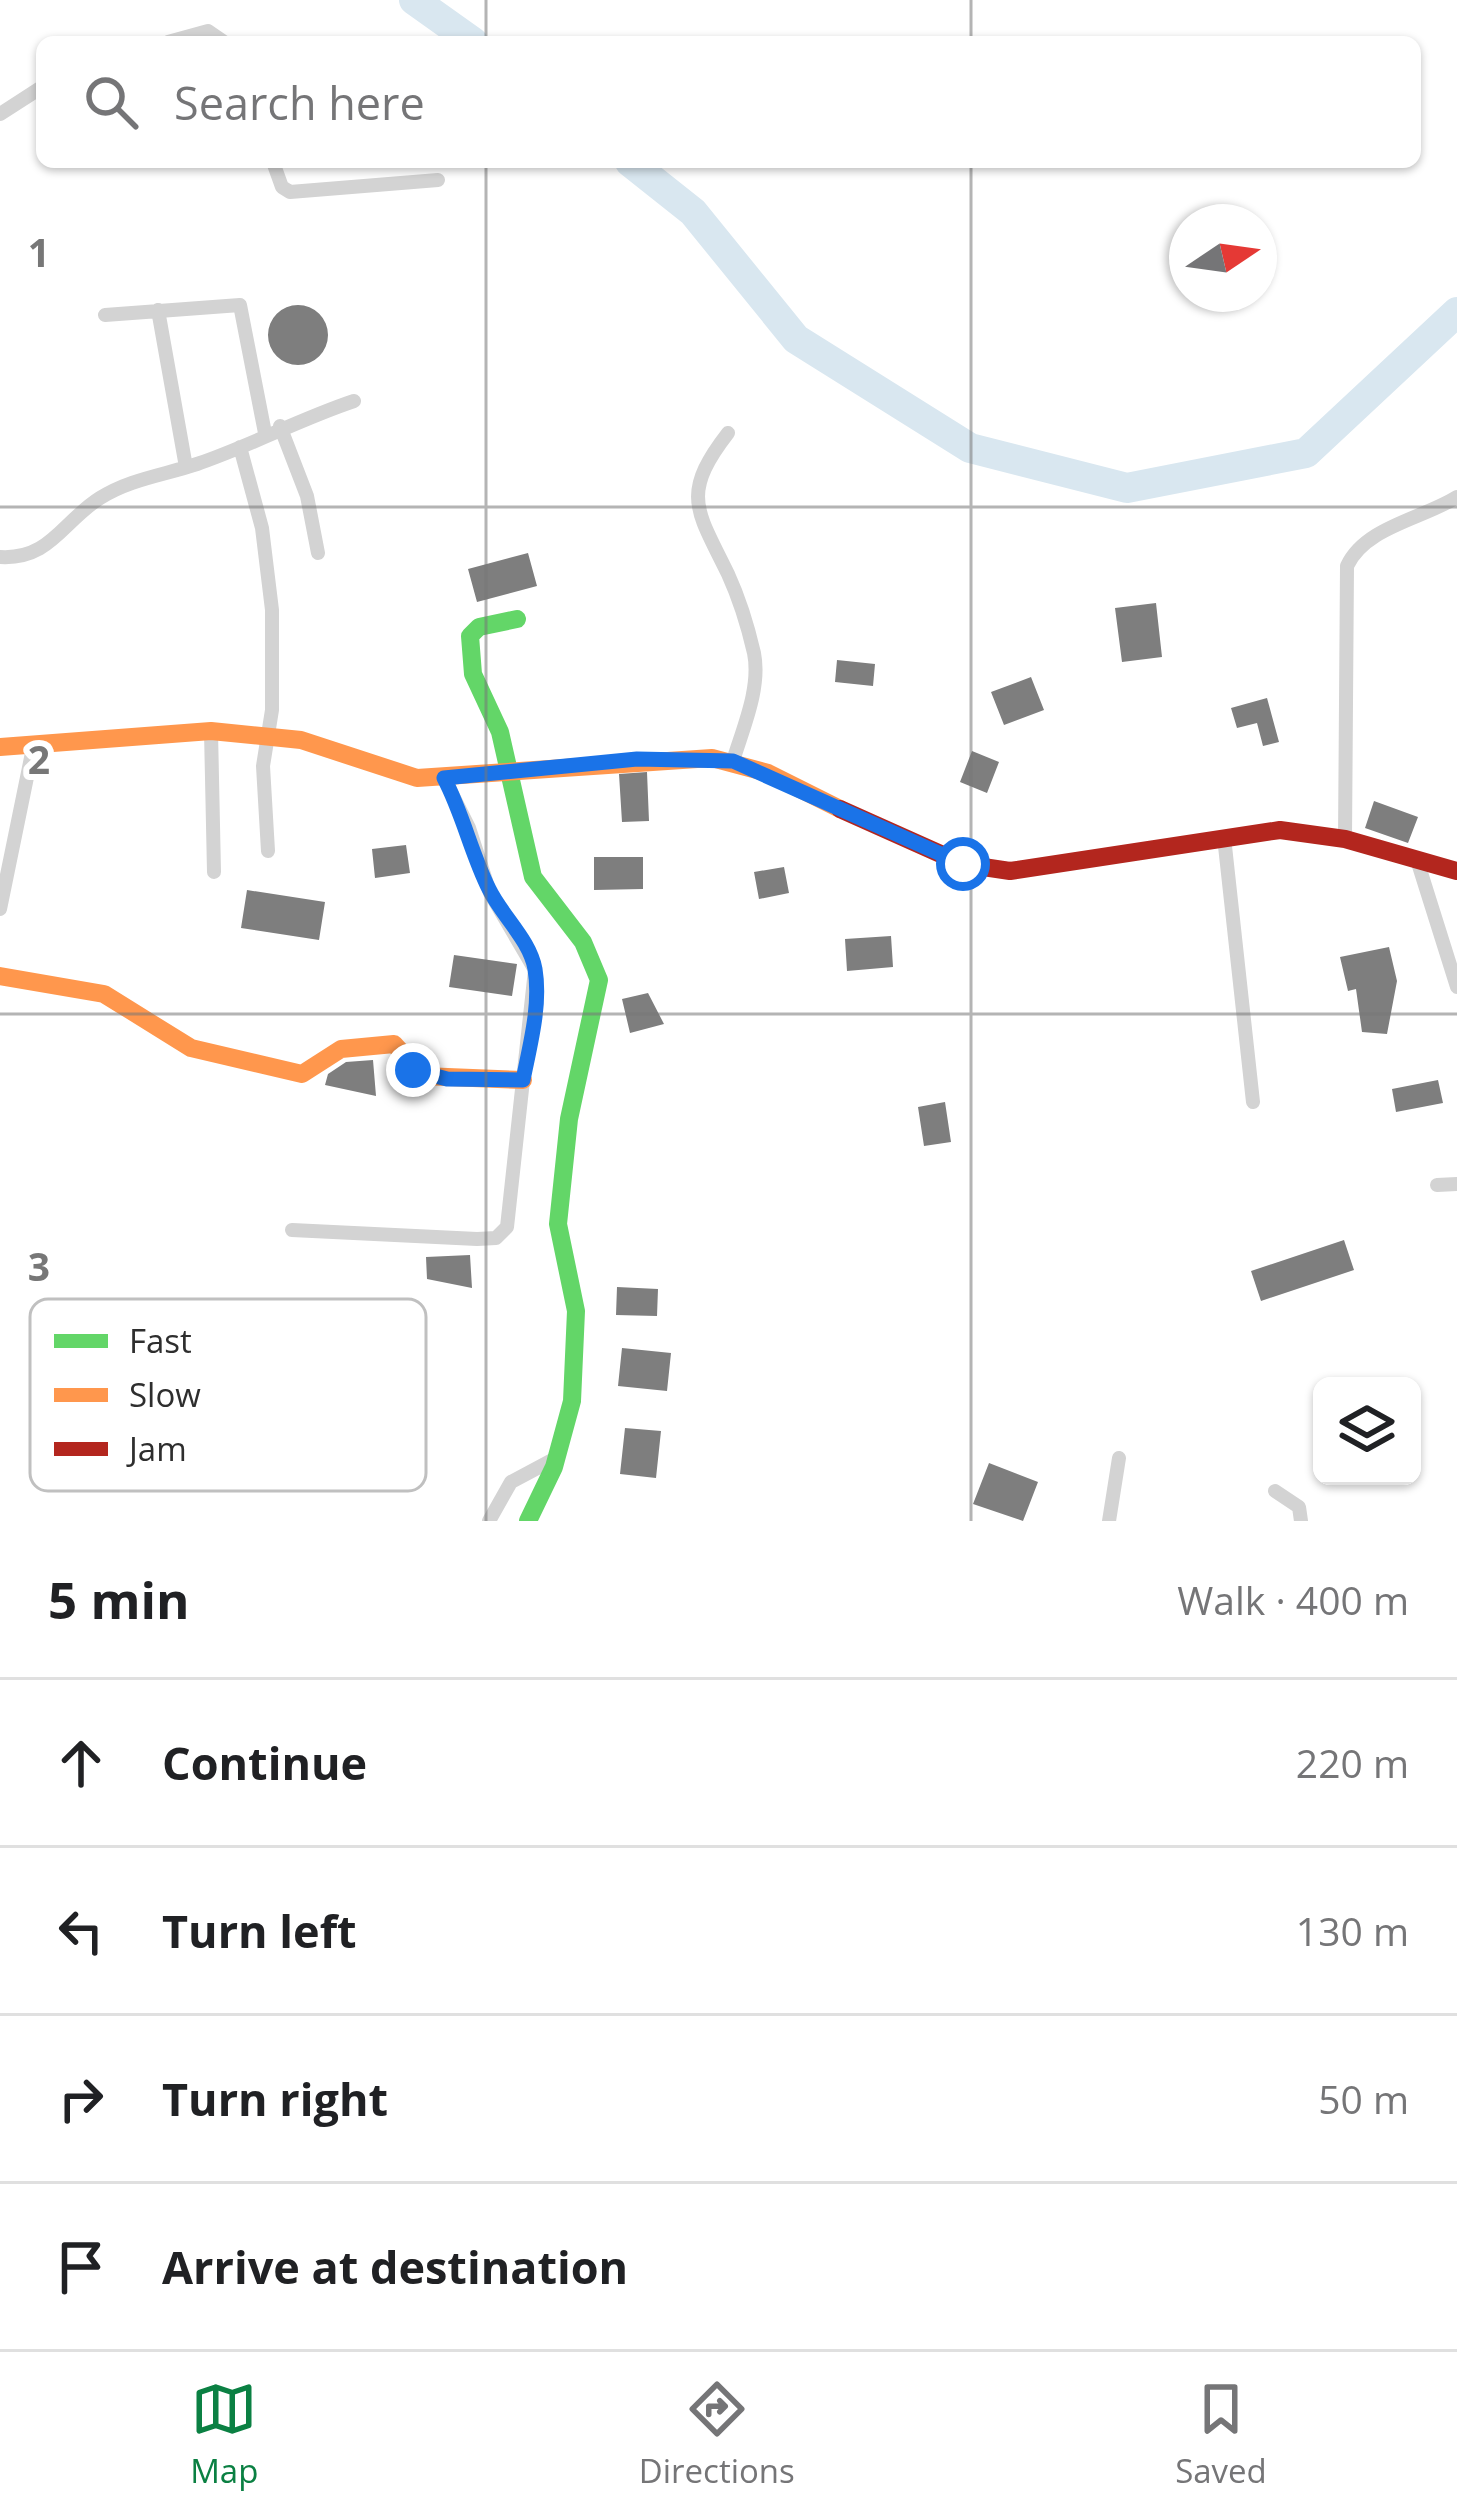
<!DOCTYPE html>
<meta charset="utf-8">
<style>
body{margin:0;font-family:"Open Sans",sans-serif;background:#f2f2f2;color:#202124}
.controls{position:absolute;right:36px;bottom:36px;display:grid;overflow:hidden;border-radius:18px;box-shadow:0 3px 9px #0004}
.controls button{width:108px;height:108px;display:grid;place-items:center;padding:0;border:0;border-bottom:3px solid #e0e0e0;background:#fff;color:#202124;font:60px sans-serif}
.compass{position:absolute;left:1169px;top:204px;width:108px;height:108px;border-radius:50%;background:#fff;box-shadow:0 3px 9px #0004;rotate:77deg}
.stop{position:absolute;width:36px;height:36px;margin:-27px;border:9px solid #1a73e8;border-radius:50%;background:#fff}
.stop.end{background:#1a73e8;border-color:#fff;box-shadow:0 3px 12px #0008}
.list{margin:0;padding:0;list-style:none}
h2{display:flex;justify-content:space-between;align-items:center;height:156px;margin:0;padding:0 48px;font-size:51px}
h2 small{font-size:39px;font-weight:400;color:#757577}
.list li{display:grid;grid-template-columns:78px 1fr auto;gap:36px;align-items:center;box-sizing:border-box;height:168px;padding:0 48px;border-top:3px solid #e0e0e0}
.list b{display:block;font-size:45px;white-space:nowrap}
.list em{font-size:39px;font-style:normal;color:#757577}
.icon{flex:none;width:66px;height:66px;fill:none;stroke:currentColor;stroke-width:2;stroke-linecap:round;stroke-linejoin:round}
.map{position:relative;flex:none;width:1457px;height:1521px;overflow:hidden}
.search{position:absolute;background:#fff;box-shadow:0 3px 9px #0004;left:36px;right:36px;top:36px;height:132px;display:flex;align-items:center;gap:30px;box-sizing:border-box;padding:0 42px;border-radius:18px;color:#757577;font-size:45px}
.sheet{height:828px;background:#fff}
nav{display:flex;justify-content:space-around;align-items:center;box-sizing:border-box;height:168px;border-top:3px solid #e0e0e0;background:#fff;font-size:33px;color:#757577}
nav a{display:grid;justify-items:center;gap:6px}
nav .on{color:#0b8043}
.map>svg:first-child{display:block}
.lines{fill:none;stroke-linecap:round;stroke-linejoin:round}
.river{stroke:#d9e7f0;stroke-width:30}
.building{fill:#7e7e7e}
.street{stroke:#d3d3d3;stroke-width:14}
.fast{stroke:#63d668;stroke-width:18}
.slow{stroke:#ff974d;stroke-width:18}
.jam{stroke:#b3261e;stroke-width:18}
.route{stroke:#1a73e8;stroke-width:15}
.grid{fill:none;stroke:#777;stroke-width:3;stroke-opacity:0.55}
.key{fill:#fff;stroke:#c0c0c0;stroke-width:3}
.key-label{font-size:33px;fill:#2e2e2e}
.grid-label{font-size:39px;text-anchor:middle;font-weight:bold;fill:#777;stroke:#fff;stroke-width:12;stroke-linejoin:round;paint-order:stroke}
</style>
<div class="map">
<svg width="1457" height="1521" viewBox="0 0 1457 1521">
<rect width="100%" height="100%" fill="#fff"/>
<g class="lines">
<path class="river" d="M414 0 473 42
M630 162 693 212 796 339 970 448 1127 488 1306 453 1457 312"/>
</g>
<path class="building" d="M268 335a30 30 0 1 1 60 0a30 30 0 1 1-60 0Z
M528 553 537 586 477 602 468 569Z
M1156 603 1162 657 1122 662 1115 608Z
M837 660 875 664 873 686 835 682Z
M1031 677 1044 710 1004 725 991 692Z
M1267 698 1279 742 1263 746 1257 723 1237 728 1231 708Z
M972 751 999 762 987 793 960 782Z
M647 772 649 821 622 822 619 774Z
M1374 801 1418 817 1408 843 1365 828Z
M406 845 410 873 375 878 372 849Z
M594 857H643V889L594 890Z
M784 867 789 893 759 899 754 872Z
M247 890 325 902 319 940 241 928Z
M891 936 893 967 847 971 845 939Z
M1389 947 1397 981 1387 1034 1362 1032 1356 989 1348 991 1340 957Z
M454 955 517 964 512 996 449 987Z
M648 993 664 1024 630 1033 622 999Z
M373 1060 376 1096 325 1085 328 1074 346 1062Z
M1438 1080 1443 1103 1396 1112 1392 1089Z
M945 1102 951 1142 924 1146 918 1107Z
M1344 1240 1354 1270 1261 1301 1251 1271Z
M470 1255 472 1288 427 1279 426 1257Z
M617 1287 658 1289 657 1316 616 1315Z
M622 1348 671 1353 667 1391 618 1386Z
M625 1428 661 1431 656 1478 620 1474Z
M989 1463 1038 1482 1023 1521 973 1504Z"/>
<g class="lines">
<path class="street" d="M168 42 208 31 224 42
M0 114 42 87
M273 162 282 187 290 192 438 180
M158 310 186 467
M105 315 240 305 265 433
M280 426 307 496 318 553
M728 433C680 495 697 510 728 574 739 598 748 627 754 653 761 688 743 728 733 761
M240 447 262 528 272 610V710L263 766 268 851
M0 557C50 560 62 522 100 498 130 479 164 475 197 464 250 446 300 419 354 401
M211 731 214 872
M1224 837 1253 1102
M1345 839 1347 566C1365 527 1422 519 1457 497
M1418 863 1457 987
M0 909 33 748
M1437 1185 1457 1184
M292 1230 477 1239 496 1238 507 1227 535 970 490 893 469 828 444 778
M1275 1491 1299 1507 1301 1521
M489 1521 511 1482 558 1457
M1109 1521 1119 1458"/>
<path class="fast" d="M517 619 479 627 470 636 473 674 500 732 533 877 583 942 599 980 569 1119 558 1224 576 1311 572 1401 554 1467 528 1521"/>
<path class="slow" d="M0 747 211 731 301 740 417 778 712 758 768 773 840 809
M0 976 104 994 191 1048 302 1074 341 1049 394 1044 423 1076 523 1080"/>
<path class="jam" d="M840 809 963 864 1010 871 1280 830 1345 839 1457 871"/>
</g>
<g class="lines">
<path class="route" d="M413 1070 447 1079 523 1080C530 1045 541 1005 535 969 530 940 502 916 489 889 471 853 463 814 444 778L637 759 733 761 963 864"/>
</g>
<path class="grid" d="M486 0V42M971 0V42M486 162V1521M971 162V1521M0 507H1457M0 1014H1457"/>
<rect x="30" y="1299" width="396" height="192" rx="18" class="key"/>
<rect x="54" y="1334" width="54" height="14" fill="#63d668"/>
<rect x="54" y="1388" width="54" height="14" fill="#ff974d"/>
<rect x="54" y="1442" width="54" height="14" fill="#b3261e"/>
<g class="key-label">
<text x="129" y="1353">Fast</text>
<text x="129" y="1407">Slow</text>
<text x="129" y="1461">Jam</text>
</g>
<g class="grid-label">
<text x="39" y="267">1</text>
<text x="39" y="774">2</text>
<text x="39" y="1281">3</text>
</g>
</svg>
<div class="controls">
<button><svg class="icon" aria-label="layers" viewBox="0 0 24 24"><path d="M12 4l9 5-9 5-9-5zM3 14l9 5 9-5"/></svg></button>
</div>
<svg class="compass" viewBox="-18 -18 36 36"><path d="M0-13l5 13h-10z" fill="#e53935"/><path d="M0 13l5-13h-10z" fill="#757577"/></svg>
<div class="stop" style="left:963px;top:864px"></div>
<div class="stop end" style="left:413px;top:1070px"></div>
<div class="search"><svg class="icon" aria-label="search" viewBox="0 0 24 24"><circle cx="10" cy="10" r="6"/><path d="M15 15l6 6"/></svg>Search here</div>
</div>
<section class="sheet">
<h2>5 min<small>Walk · 400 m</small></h2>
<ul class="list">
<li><svg class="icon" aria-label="ahead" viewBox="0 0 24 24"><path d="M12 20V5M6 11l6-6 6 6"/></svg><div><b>Continue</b></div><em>220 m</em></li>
<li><svg class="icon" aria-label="left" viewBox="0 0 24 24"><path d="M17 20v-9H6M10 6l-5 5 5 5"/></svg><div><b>Turn left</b></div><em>130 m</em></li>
<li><svg class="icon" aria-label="right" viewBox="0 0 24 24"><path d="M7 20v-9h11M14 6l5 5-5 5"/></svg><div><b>Turn right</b></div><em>50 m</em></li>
<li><svg class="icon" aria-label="arrive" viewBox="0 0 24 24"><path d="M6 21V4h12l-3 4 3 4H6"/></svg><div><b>Arrive at destination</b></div></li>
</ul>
</section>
<nav>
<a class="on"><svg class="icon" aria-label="map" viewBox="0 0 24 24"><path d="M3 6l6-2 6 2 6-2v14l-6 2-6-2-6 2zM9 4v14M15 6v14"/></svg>Map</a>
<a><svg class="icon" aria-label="directions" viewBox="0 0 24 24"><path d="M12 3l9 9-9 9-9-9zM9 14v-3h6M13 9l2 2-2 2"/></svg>Directions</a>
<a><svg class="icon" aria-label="saved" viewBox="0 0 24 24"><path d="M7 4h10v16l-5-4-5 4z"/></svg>Saved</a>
</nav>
